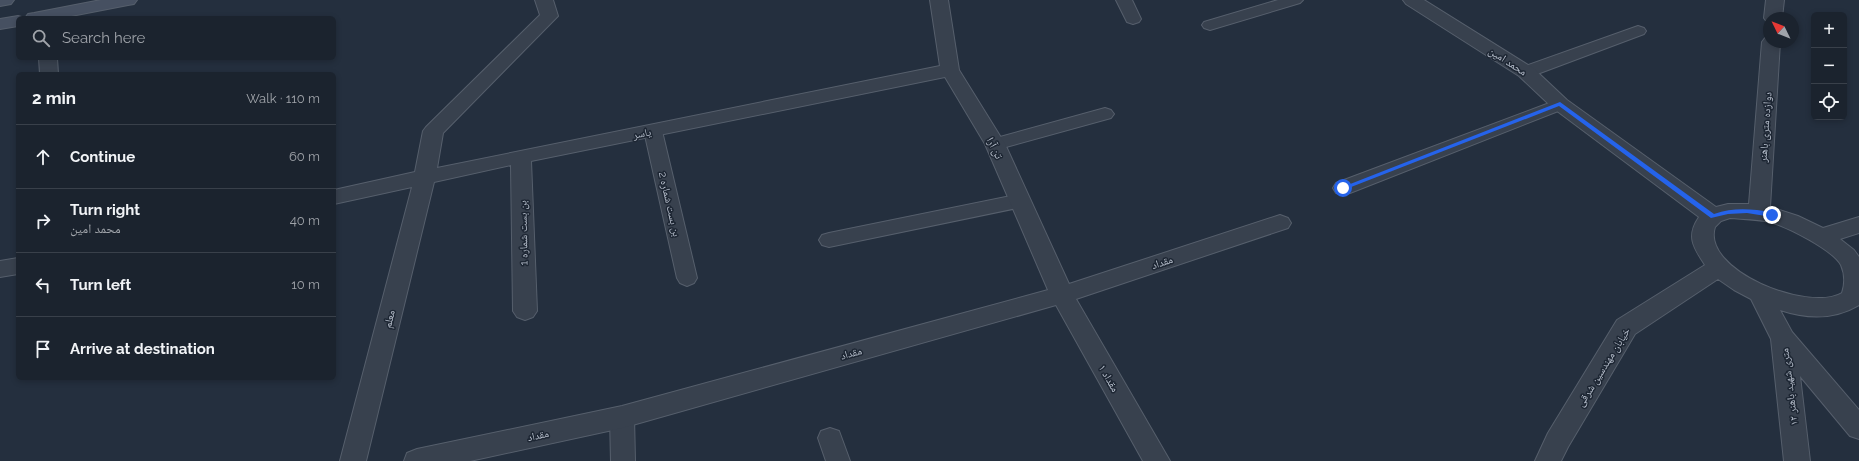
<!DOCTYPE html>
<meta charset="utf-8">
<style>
body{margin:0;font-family:Raleway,"Noto Naskh Arabic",sans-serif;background:#282f3a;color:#f1f3f6}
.controls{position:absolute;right:12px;top:12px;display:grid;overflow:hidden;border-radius:6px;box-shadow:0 2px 6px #0003}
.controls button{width:36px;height:36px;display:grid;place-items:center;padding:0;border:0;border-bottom:1px solid #39404a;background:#1b232e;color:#f1f3f6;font:20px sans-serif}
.compass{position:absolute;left:1763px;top:12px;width:36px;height:36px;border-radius:50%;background:#1b232e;box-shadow:0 2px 6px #0003;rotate:313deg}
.stop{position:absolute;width:12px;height:12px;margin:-9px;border:3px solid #2563eb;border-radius:50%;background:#fff}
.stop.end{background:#2563eb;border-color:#fff;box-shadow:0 1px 4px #0008}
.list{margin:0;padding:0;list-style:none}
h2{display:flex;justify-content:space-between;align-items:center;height:52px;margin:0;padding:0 16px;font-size:17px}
h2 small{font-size:13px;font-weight:400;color:#a0a4aa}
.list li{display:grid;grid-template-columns:26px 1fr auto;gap:12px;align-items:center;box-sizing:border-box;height:64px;padding:0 16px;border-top:1px solid #39404a}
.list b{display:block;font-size:15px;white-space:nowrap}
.list p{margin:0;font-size:13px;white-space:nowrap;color:#a0a4aa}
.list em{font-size:13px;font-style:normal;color:#a0a4aa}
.icon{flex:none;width:22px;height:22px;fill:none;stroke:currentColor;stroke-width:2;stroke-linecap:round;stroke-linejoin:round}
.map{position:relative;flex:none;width:1859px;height:461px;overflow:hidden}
.search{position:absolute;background:#1b232e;box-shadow:0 2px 6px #0003;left:16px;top:16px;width:320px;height:44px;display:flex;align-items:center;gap:10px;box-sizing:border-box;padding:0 14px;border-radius:6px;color:#a0a4aa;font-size:15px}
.panel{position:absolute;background:#1b232e;box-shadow:0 2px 6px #0003;left:16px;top:72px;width:320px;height:308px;border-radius:6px}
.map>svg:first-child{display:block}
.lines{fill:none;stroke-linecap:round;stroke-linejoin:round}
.lane-casing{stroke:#565f6c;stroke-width:2}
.street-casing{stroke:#565f6c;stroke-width:2}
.secondary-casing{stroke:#565f6c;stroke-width:2}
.lane{fill:#38414e;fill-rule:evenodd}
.street{fill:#38414e;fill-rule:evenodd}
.secondary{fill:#465061;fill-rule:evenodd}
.route{fill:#2563eb}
.labels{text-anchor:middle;stroke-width:3;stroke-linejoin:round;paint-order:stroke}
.street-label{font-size:11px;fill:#b4bcc9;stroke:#1d2633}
</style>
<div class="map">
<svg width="1859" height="461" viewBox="0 0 1859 461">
<rect width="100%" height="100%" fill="#242f3e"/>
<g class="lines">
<g class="lane-casing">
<path id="lane" d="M1116 0H1132L1141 19 1139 22 1133 24 1127 22Z
M1278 0H1303L1300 3 1210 30 1204 28 1202 25 1204 22Z
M1638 26 1644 28 1646 31 1644 34 1532 76 1526 77 1520 76 1518 72 1520 68Z
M1560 99 1566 100 1569 104 1566 108 1350 193 1343 194 1336 193 1333 188 1336 183Z
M1105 108 1111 110 1114 114 1111 118 995 150 989 148 986 144 989 140Z
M653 125 659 127 662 131 697 278 694 283 687 286 680 283 677 278 644 131 647 127Z
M1020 194 1027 196 1030 201 1027 206 829 247 822 245 819 240 822 235 829 233Z
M622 407 630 410 634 417 635 461H611L610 417 614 410Z
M830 428 839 431 850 461H826L818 438 821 431Z"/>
</g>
<g class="street-casing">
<path id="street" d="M535 0H553L558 16 443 133 437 168 940 66 930 0H948L959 70 1005 144 1069 284 1280 215 1288 218 1291 223 1288 228 1076 299 1170 461H1143L1056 305 622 428 470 461H404L407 453 417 449 622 406 1048 290 985 144 945 77 531 161 537 311 533 317 525 320 517 317 513 311 511 165 434 182 366 461H340L412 187 334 204V190L415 172 423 131 426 127 540 15Z
M1403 0H1424L1533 68 1567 100 1716 207 1728 204H1749L1762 42 1765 38 1769 37V42H1780L1770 207 1798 216 1823 228 1859 217V233L1840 239 1854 250 1859 257V305C1834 320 1807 319 1780 310L1792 332 1859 410V439L1850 436 1800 376 1810 461H1784L1771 339 1751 299 1734 290 1718 279 1635 334 1568 447 1561 461H1535L1548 433 1617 320 1705 265C1693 247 1686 236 1699 217L1553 108 1519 76 1406 4ZM1730 218C1743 219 1757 219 1770 222 1787 227 1832 249 1841 265 1845 274 1845 284 1842 293 1808 313 1701 270 1715 227L1721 221Z
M1766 0H1784L1782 18H1769V22H1767L1764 18Z
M39 58H57L58 74H40Z
M18 258V274L0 277V261Z"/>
</g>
<g class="secondary-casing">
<path id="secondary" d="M0 0H14L11 4 0 6Z
M101 0H137L134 4 128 5 61 18H25L28 14 34 13Z
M18 16 25 18H18V26L0 29V19Z"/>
</g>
<use href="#lane" class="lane"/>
<use href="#street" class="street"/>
<use href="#secondary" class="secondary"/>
</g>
<path class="route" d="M1560 102 1714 214C1734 207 1751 209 1772 212L1775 215 1772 217 1747 213 1728 214 1711 218 1559 106 1346 189 1340 188Z"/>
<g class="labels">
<g class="street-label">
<text transform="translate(1508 61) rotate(33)" y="4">محمد امین</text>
<text transform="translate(1765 127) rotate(-86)" y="4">دوازده متری باهنر</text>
<text transform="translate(642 133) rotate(-11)" y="4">یاسر</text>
<text transform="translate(995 148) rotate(63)" y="4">تن آرا</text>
<text transform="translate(670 204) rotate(77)" y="4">بن بست شماره 2</text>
<text transform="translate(523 233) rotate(-91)" y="4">بن بست شماره 1</text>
<text transform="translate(1162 262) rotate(-18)" y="4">مقداد</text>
<text transform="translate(389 319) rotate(-76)" y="4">معلم</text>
<text transform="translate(851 353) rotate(-16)" y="4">مقداد</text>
<text transform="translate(1603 367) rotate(-58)" y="4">خیابان مهندسین شرقی</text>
<text transform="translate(1109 378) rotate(60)" y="4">مقداد ۱</text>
<text transform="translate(1789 387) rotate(-97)" y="4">۱۲ متری شهید باهنر</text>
<text transform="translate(538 435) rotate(-12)" y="4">مقداد</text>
</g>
</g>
</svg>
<div class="controls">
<button>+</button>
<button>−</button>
<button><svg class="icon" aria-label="locate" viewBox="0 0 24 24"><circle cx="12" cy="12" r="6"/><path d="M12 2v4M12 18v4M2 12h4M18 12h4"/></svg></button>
</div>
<svg class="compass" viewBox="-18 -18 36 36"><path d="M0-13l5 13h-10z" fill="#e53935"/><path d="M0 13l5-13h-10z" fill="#a0a4aa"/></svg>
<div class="stop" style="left:1343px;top:188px"></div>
<div class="stop end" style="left:1772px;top:215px"></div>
<div class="search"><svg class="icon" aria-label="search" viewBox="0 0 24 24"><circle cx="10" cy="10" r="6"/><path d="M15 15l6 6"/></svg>Search here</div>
<section class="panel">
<h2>2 min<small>Walk · 110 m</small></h2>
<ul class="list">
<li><svg class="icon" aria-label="ahead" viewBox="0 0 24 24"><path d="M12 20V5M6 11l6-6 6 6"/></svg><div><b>Continue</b></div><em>60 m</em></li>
<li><svg class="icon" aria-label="right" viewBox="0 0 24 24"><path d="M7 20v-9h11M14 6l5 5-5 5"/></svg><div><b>Turn right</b><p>محمد امین</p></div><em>40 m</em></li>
<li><svg class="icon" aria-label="left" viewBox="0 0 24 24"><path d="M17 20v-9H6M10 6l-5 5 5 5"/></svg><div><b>Turn left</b></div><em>10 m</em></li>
<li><svg class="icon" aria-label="arrive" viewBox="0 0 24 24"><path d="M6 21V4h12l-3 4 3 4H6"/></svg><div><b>Arrive at destination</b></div></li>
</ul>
</section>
</div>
